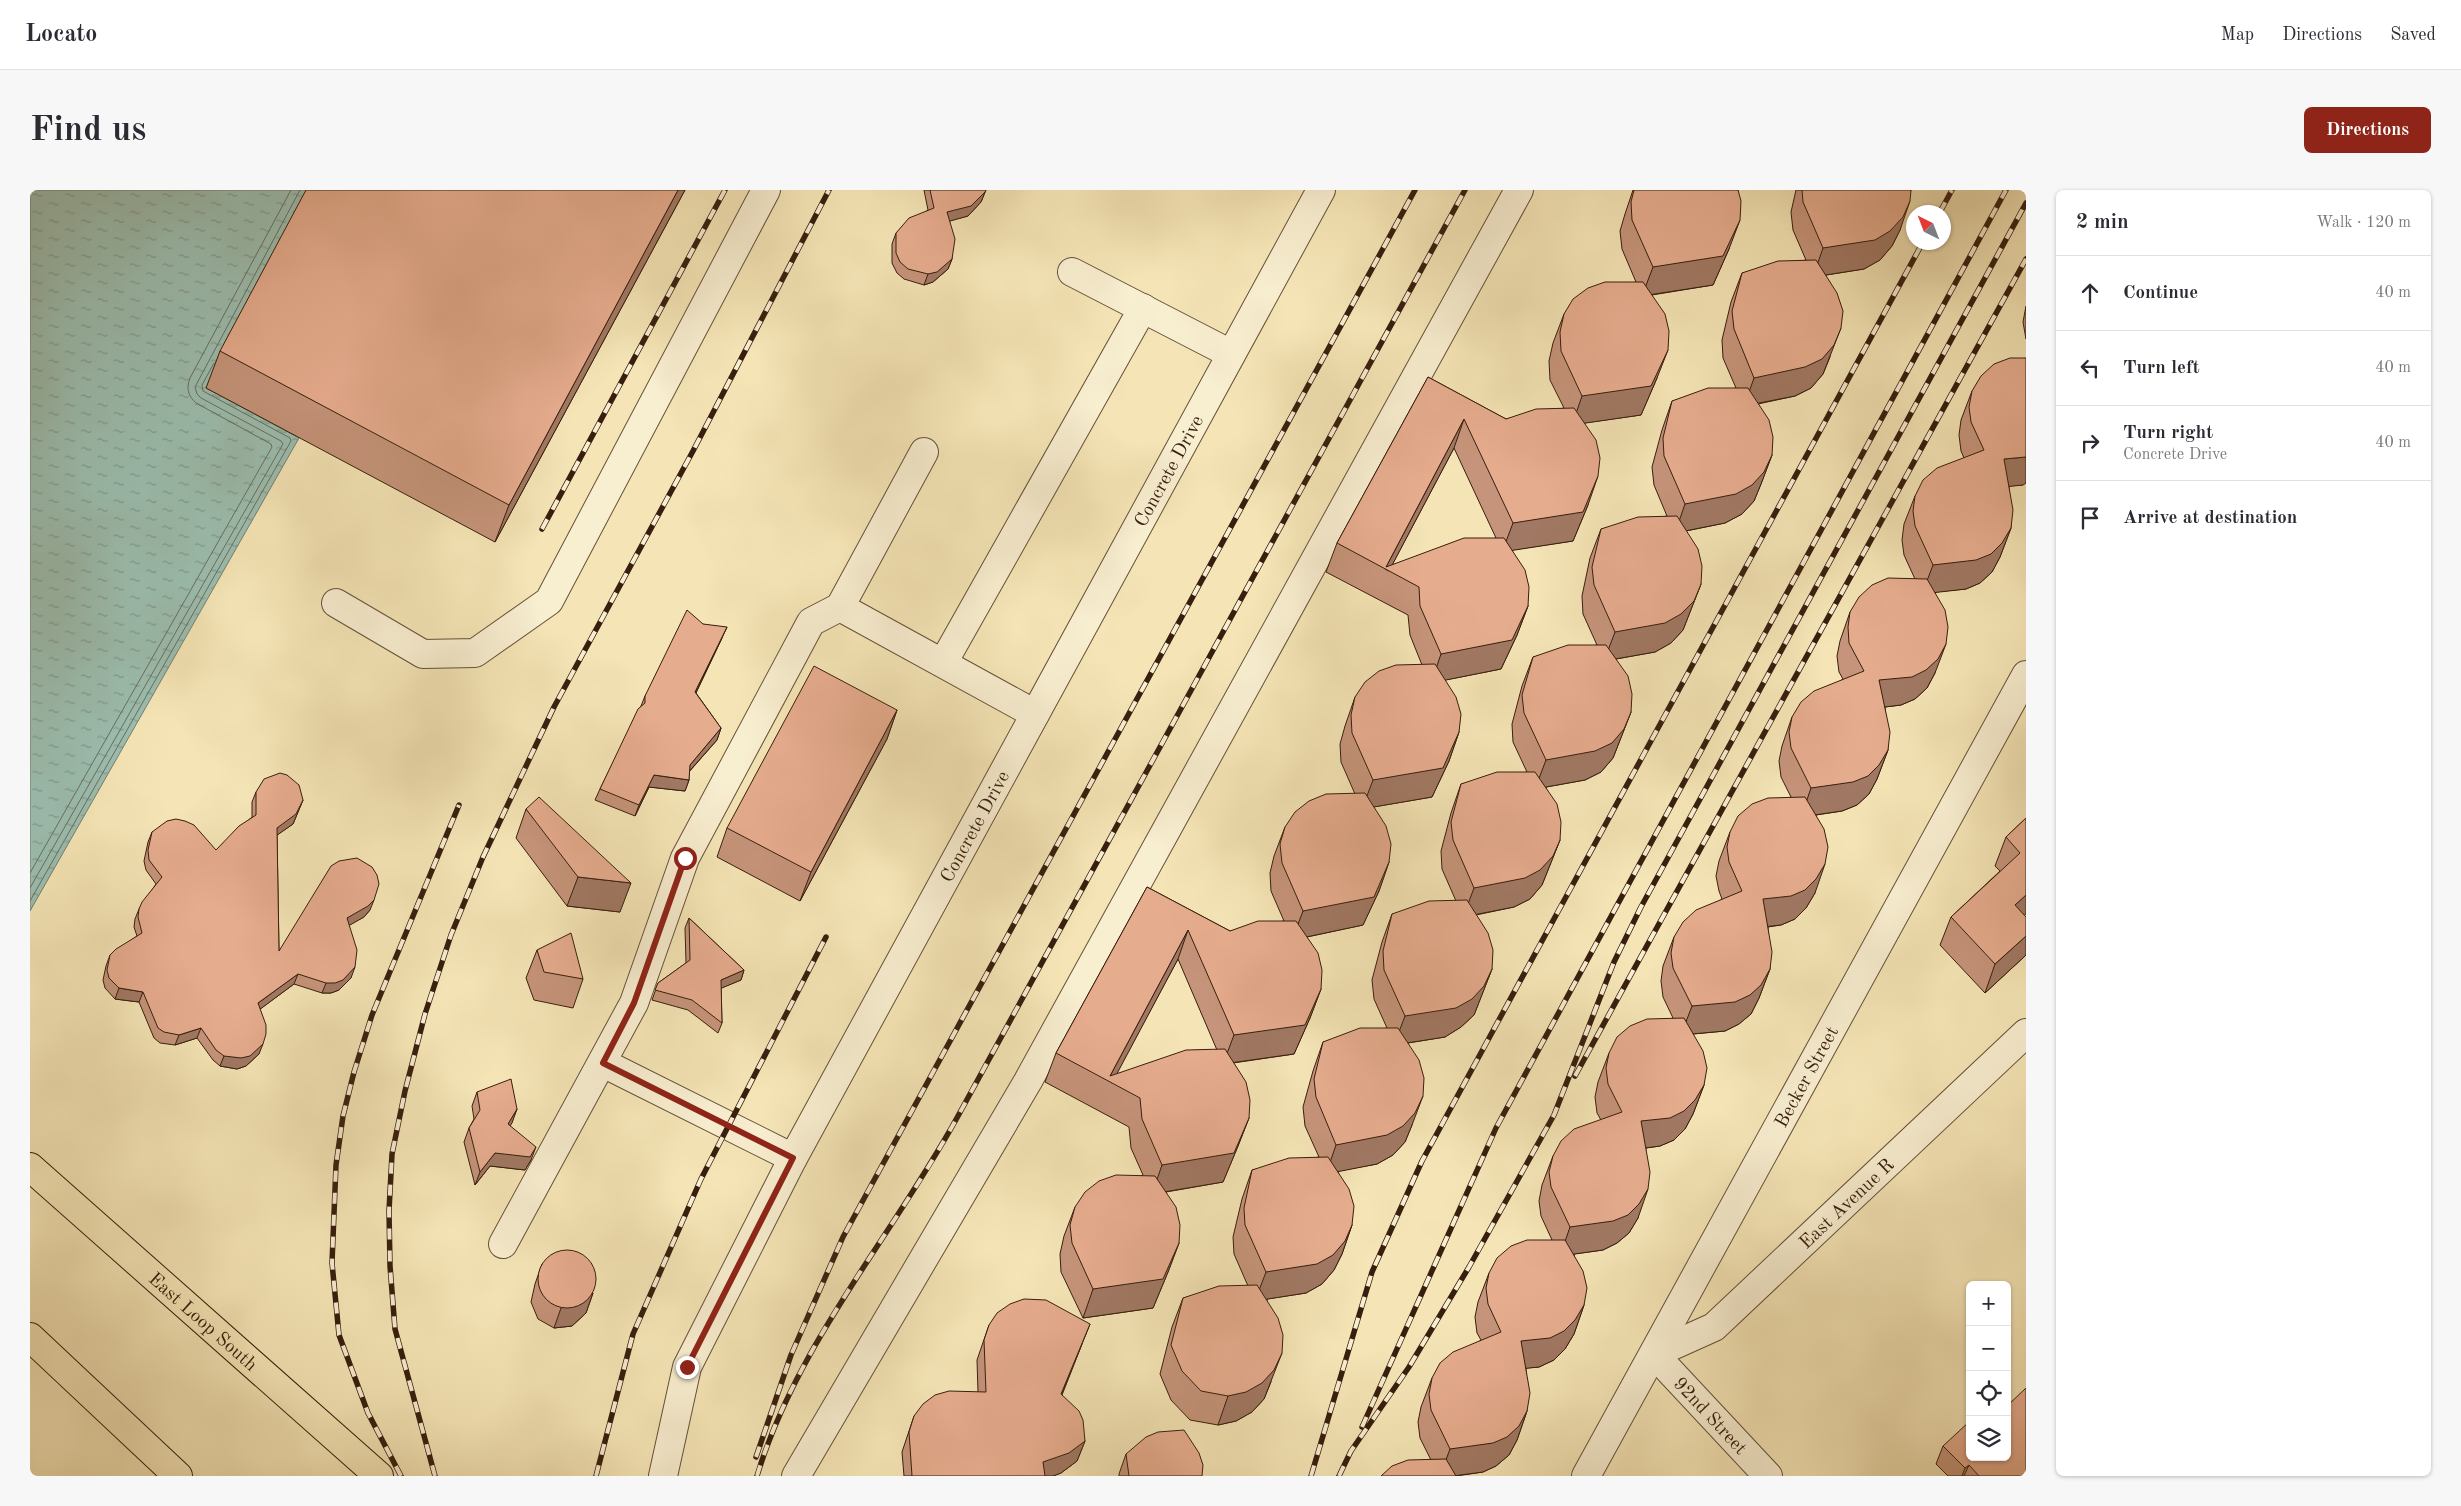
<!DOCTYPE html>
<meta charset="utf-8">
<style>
body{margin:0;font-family:"Old Standard TT",serif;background:#f7f7f7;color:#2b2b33}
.controls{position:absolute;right:15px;bottom:15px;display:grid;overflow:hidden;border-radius:8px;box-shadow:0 1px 4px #0004}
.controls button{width:45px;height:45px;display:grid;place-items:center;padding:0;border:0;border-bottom:1px solid #e1e1e2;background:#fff;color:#2b2b33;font:25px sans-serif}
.compass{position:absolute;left:1876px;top:15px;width:45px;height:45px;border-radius:50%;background:#fff;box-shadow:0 1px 4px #0004;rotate:318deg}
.stop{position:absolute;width:15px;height:15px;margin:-11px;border:4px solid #8f2418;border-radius:50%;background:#fff}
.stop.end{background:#8f2418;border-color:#fff;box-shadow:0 1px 5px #0008}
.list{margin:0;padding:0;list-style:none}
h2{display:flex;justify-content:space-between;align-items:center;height:65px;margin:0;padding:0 20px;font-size:21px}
h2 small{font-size:16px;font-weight:400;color:#7c7c81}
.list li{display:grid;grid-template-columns:32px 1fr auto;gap:15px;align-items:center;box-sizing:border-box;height:75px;padding:0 20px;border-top:1px solid #e1e1e2}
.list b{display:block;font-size:19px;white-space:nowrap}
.list p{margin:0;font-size:16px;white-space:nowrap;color:#7c7c81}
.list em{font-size:16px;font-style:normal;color:#7c7c81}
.icon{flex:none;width:28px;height:28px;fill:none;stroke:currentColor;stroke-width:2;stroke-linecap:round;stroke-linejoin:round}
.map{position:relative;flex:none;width:1996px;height:1286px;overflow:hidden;border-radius:8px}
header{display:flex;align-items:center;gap:30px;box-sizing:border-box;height:70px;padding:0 25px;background:#fff;border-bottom:1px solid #e1e1e2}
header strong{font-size:24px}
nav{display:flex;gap:28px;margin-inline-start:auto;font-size:18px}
.intro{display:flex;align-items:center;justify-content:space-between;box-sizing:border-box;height:120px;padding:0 30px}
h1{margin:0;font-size:35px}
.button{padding:12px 22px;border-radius:8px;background:#8f2418;color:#fff;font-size:18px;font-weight:700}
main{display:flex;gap:30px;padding:0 30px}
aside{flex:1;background:#fff;border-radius:8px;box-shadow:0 1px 4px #0004}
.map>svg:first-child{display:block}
.water{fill:url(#water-ripples);stroke:#747f70}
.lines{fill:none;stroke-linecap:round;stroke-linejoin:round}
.shore{stroke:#6a6e60;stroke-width:1}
.minor-casing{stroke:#665038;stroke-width:30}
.highway-casing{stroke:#371e0e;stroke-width:30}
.minor{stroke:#f8eed0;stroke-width:28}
.highway{stroke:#f5e5b6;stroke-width:28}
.rail-casing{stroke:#371e0e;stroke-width:5.5}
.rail{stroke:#f8eed0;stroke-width:4;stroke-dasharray:11;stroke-linecap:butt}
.wall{fill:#c6947a;stroke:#371e0e;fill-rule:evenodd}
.shaded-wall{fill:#a17863;stroke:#371e0e}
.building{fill:#e6ac8e;stroke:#371e0e}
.route{stroke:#8f2418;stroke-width:6}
.labels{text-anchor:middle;stroke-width:4.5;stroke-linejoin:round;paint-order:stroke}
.street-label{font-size:19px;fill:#371e0e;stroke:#f8eed0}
</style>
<header>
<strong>Locato</strong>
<nav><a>Map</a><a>Directions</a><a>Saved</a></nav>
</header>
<div class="intro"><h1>Find us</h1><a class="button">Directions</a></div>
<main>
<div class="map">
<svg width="1996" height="1286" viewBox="0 0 1996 1286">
<defs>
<pattern id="water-ripples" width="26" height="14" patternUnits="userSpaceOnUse" patternTransform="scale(1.25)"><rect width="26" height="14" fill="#9cbfb1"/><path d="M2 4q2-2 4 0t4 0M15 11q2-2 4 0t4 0" fill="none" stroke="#809b8e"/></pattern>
</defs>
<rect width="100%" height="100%" fill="#f5e5b6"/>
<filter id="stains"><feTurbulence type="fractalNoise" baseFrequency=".004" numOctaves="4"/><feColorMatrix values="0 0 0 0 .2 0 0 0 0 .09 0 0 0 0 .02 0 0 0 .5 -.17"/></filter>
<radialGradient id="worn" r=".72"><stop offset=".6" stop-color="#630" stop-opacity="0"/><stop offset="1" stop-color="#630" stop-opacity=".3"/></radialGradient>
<path class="water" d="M0 0H282L176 198 269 248 0 721Z"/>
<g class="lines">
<path class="shore" d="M0 683 242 257 241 254 166 213C158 206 156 198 160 188L261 0
M0 698 253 254 251 251 171 208 167 204 165 197 270 0
M0 711 261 251 260 248 173 201 172 195 184 173"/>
<g class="minor-casing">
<g id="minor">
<path d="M1042 82 1201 164"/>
<path d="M306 413 393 464 445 463 519 411 736 0"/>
<path d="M810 417 1005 524"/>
<path d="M913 473 1113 118"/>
<path d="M573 873 763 968"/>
<path d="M473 1054 604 813 655 668 781 432 810 417 894 262"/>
<path id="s1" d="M633 1286 657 1177 763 968 1291 0"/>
<path d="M766 1286 998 891 1489 0"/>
<path id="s2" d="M1556 1286 1996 485"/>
<path id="s3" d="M1738 1286 1624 1164 1684 1137 1996 843"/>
</g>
</g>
<g class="highway-casing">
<g id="highway">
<path id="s4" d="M0 977 349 1286"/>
<path d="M0 1147 148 1286"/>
</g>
</g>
<use href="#minor" class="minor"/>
<use href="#highway" class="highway"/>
<g class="rail-casing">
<path id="rail" d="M1910 22 1922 0
M512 339 695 0
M1545 886 1996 69
M1332 1237 1466 938 1976 0
M726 1267 761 1165 813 1047 1385 0
M371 1286 338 1223 309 1145 302 1073 306 975 313 926 324 882 342 825 429 615
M405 1286 365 1139 360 1076 359 1021 362 964 375 901 395 824 421 745 453 667 524 517 663 261 799 0
M566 1286 603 1144 671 989 796 747
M727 1286C767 1153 862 1047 928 926 1097 617 1266 309 1435 0
M1281 1286 1342 1082 1392 971 1893 52
M1309 1286 1321 1261 1379 1177 1439 1077 1524 925 1584 772 1611 717 1996 13"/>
</g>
<use href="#rail" class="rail"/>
</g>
<path class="wall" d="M655 0 465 352 176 198 190 161Z
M894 0H956L951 12 938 26 919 31 922 69 918 79 903 92 894 95 874 89 867 83 862 73V54L866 43 898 20Z
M1603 0H1708L1699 59 1683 95 1622 105 1627 188 1611 225 1554 233 1558 315 1543 351 1482 360 1498 416 1487 445 1471 479 1415 490 1429 542 1419 571 1402 607 1343 617 1359 672 1349 701 1333 735 1277 747 1291 799 1280 828 1264 864 1203 873 1219 928 1208 956 1193 992 1136 1002 1149 1053 1138 1082 1123 1118 1053 1128 1031 1082 1030 1064 1034 1046 1045 1017 1113 985 1101 958 1099 937 1015 892 1026 863 1117 697 1200 741 1254 731 1241 701 1240 683 1244 666 1255 637 1325 604 1311 572 1310 554 1315 536 1325 507 1392 475 1380 445 1378 425 1296 382 1307 353 1398 187 1476 229 1534 218 1520 190 1519 171 1523 153 1534 124 1606 92 1592 59 1590 41 1595 24ZM1424 258 1466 348 1362 375ZM1148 769 1187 860 1086 884Z
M1766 0H1881L1870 40 1862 56 1850 70 1834 79 1796 85 1800 167 1793 184 1781 198 1765 206 1728 214 1742 265 1731 294 1724 311 1712 324 1695 333 1656 341 1671 394 1653 440 1641 453 1625 462 1586 469 1601 522 1583 568 1571 582 1555 590 1516 597 1530 650 1512 695 1500 709 1484 717 1446 725 1462 779 1444 825 1431 837 1415 847 1378 853 1382 935 1375 952 1363 965 1347 974 1308 981 1322 1035 1312 1064 1304 1080 1292 1094 1276 1103 1237 1109 1241 1192 1234 1209 1222 1222 1206 1231 1188 1235 1160 1230 1141 1210 1130 1184 1142 1137 1153 1108 1218 1096 1204 1064 1203 1047 1212 1009 1222 980 1289 967 1275 936 1273 917 1283 881 1293 852 1357 838 1344 809 1342 790 1352 752 1362 724 1426 711 1412 679 1411 661 1421 623 1431 594 1497 582 1483 552 1482 534 1492 496 1503 467 1567 455 1553 424 1552 406 1560 368 1571 339 1637 326 1624 295 1622 277 1632 240 1642 211 1706 198 1693 168 1692 150 1701 112 1712 83 1776 70 1763 40 1761 22Z
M1996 116V149L1993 132Z
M1942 201 1993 295 1979 296 1981 338 1970 367 1962 382 1950 393 1936 399 1905 402V483L1897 498 1885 509 1871 515 1855 517 1858 560 1847 589 1839 604 1827 615 1812 621 1786 625 1785 703 1776 718 1765 729 1751 735 1738 737 1740 779 1729 808 1721 824 1709 834 1695 841 1663 844 1674 895 1663 924 1655 939 1644 950 1630 956 1616 958 1608 1028 1599 1043 1587 1053 1573 1060 1544 1064 1554 1115 1544 1144 1535 1159 1524 1170 1509 1177 1496 1178 1497 1221 1487 1250 1479 1265 1466 1276 1453 1282 1426 1286 1401 1270 1390 1248 1388 1232 1391 1217 1402 1188 1451 1150 1447 1143 1445 1127 1448 1112 1459 1083 1522 1050 1511 1026 1509 1011 1512 995 1523 966 1571 930 1567 923 1565 907 1568 892 1579 863 1643 828 1633 807 1631 791 1633 776 1644 747 1692 709 1689 701 1686 686 1689 671 1700 642 1761 607 1751 587 1749 571 1752 556 1762 527 1813 489 1809 482 1807 466 1810 451 1820 422 1885 389 1874 365 1872 350 1874 334 1885 306 1934 268 1931 261 1929 245 1931 230Z
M673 434 692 448 666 503 691 538 687 550 659 582V590L655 601 619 597 605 626 565 610 570 599 611 516 615 506Z
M867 520 857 549 770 711 687 667 697 638Z
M226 602 273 610 263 634 247 645 249 761 340 720 334 727 319 735 321 788 309 800 301 803H292L264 794 230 819 229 864 216 876 207 879 190 876 183 870 167 848 145 855 130 853 124 848 109 812 85 809 75 798 73 790 76 776 80 765 107 746 104 737 105 729 109 719 126 694 116 680 114 671 118 652 122 642 186 660 222 627V612Z
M496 619 590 722 537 716 486 648Z
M1996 628V724L1994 725 1995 766 1955 803 1910 755 1921 727 1970 681 1965 676 1976 647Z
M659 728 714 780 711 790 691 798 692 833 688 843 658 820 622 810 628 793 656 773 655 738Z
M507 760 553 789 543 818 504 810 496 788Z
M447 902 487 919 480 936 501 970 495 980 460 976 445 995 434 952 439 938 444 929 442 916Z
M512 1074 563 1103 556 1123 542 1136 524 1138 508 1129 501 1112 505 1094Z
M959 1135 1052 1154 1032 1205 1055 1251 1047 1271 1031 1283 1023 1286H874L872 1262 884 1226 948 1202 947 1170Z
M1913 1256 1940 1267 1996 1286H1918L1906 1274Z
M1096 1264 1172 1286H1089V1284Z"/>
<path class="shaded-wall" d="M648 0H655L465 352 479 315Z
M955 2 951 12 938 26 913 33 917 22Z
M1880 11 1870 40 1862 56 1850 70 1834 79 1783 87 1793 58Z
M1710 30 1699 59 1683 95 1612 106 1623 77Z
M922 69 918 79 903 92 894 95 898 84Z
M1811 138 1793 184 1781 198 1765 206 1714 216 1724 188Z
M1638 160 1627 188 1611 225 1542 235 1552 206Z
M1434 229 1424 258 1359 381 1355 379Z
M1742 265 1731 294 1724 311 1712 324 1695 333 1645 343 1655 314Z
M1996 267V293L1993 295 1964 298 1974 269Z
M1568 286 1558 315 1543 351 1472 362 1483 333Z
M1981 338 1970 367 1962 382 1950 393 1936 399 1892 404 1903 375Z
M1671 394 1653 440 1641 453 1625 462 1574 471 1585 442Z
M1498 416 1487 445 1471 479 1401 493 1411 464Z
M697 437 692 448 661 513 665 502Z
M1916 454 1905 483 1897 498 1885 509 1871 515 1838 519 1849 490Z
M867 520 857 549 770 711 781 682Z
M1601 522 1583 568 1571 582 1555 590 1505 599 1516 570Z
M691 538 687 550 655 586 660 575Z
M1429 542 1419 571 1402 607 1332 619 1343 590Z
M1858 560 1847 589 1839 604 1827 615 1812 621 1771 627 1781 598Z
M624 585 659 590 655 601 619 597 605 626 609 615Z
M273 610 263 634 243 648 247 638Z
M1530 650 1512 695 1500 709 1484 717 1433 727 1444 698Z
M1359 672 1349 701 1333 735 1262 750 1273 721Z
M1795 674 1785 703 1776 718 1765 729 1751 735 1723 738 1733 709Z
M548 687 601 693 590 722 537 716Z
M1996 705V724L1974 744 1985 715Z
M344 710 340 720 334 727 313 739 317 728Z
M1158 740 1148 769 1082 893 1080 886Z
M1996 746V764L1995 766 1955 803 1965 774Z
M325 777 321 788 309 800 301 803H292L296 793Z
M1462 779 1444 825 1431 837 1415 847 1364 855 1375 826Z
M1740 779 1729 808 1721 824 1709 834 1695 841 1651 845 1662 816Z
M714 780 711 790 687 800 691 790Z
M268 784 264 794 225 823 228 813Z
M89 798 113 802 109 812 85 809Z
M1291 799 1280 828 1264 864 1193 874 1204 845Z
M171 838 167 848 145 855 149 845Z
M233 854 229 864 216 876 207 879 190 876 194 866Z
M1674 895 1663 924 1655 939 1644 950 1630 956 1600 960 1611 931Z
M1393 906 1382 935 1375 952 1363 965 1347 974 1296 984 1306 955Z
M487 919 482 933 473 947 478 934Z
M1219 928 1208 956 1193 992 1122 1004 1132 975Z
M506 957 501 970 495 980 460 976 445 995 450 982 465 963Z
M1618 999 1608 1028 1599 1043 1587 1053 1573 1060 1530 1066 1540 1037Z
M1322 1035 1312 1064 1304 1080 1292 1094 1276 1103 1225 1111 1236 1082Z
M1149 1053 1138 1082 1123 1118 1053 1128 1063 1099Z
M563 1103 556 1123 542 1136 524 1138 531 1118Z
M1554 1115 1544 1144 1535 1159 1524 1170 1509 1177 1480 1180 1491 1151Z
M1060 1134 1024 1224 1031 1204Z
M1252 1163 1234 1209 1222 1222 1206 1231 1188 1235 1198 1206Z
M1497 1221 1487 1250 1479 1265 1466 1276 1453 1282 1423 1286H1410L1420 1259Z
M1055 1251 1047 1271 1031 1283 1023 1286H1008L1013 1272Z
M1939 1275 1934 1286H1932L1935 1278Z"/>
<path class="building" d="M276 0H648L479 315 190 161Z
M900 0H956L955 2 941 16 917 22 925 49 922 69 907 82 898 84 878 79 870 72 866 63V43L879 28 904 18Z
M1604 0H1708L1711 11 1710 30 1693 66 1623 77 1602 30 1601 12Z
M1772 0H1881L1880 11 1873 27 1860 41 1845 50 1793 58 1773 12Z
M1786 70 1807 103 1813 121 1811 138 1804 155 1792 169 1775 177 1724 188 1704 139 1702 121 1712 83 1748 71Z
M1575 92H1613L1635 124 1639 141 1638 160 1621 196 1552 206 1531 161 1530 142 1534 124 1543 109 1558 98Z
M1980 168H1996V267L1974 269 1983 320 1981 338 1972 353 1961 364 1946 370 1903 375 1885 336 1883 321 1885 306 1893 290 1907 278 1954 260 1941 232 1939 217 1942 201 1951 186 1964 174Z
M1398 187 1476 229 1506 219 1544 218 1566 250 1570 268 1568 286 1553 322 1483 333 1434 229 1356 377 1434 348H1474L1495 380 1499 397 1498 416 1482 450 1411 464 1390 416 1389 397 1307 353Z
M1678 198H1718L1739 230 1743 247 1742 265 1734 282 1722 295 1706 304 1655 314 1634 266 1633 248 1642 211Z
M1647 326 1668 359 1672 376 1671 394 1664 411 1651 424 1635 433 1585 442 1564 395 1562 377 1571 339 1608 327Z
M1858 388 1897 389 1915 420 1918 437 1916 454 1908 469 1896 480 1882 487 1849 490 1860 542 1858 560 1849 575 1838 586 1823 592 1781 598 1761 558 1759 542 1762 527 1771 512 1784 501 1834 481 1819 453 1818 437 1820 422 1829 407 1842 395Z
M657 420 673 434 697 437 665 502 691 538 660 575 659 590 624 585 609 615 570 599 608 519 615 513V506Z
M1538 455H1576L1598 486 1602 504 1601 522 1594 539 1582 553 1565 561 1516 570 1494 523 1492 505 1503 467Z
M1405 474 1426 507 1431 524 1429 542 1413 578 1343 590 1322 543 1321 525 1325 507 1335 492 1349 481 1366 475Z
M784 476 867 520 781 682 697 638Z
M1467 582H1505L1527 614 1531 632 1530 650 1523 666 1510 680 1495 688 1444 698 1423 650 1421 632 1431 594Z
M250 583 257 585 269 595 273 610 266 624 247 638 249 761 301 676 309 671 327 668 342 677 347 685 349 694 344 710 338 716 317 728 327 760 325 777 313 790 305 793H296L268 784 228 813 236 835V844L233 854 220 866 211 868 194 866 186 860 171 838 149 845 134 842 128 838 113 802 89 798 79 788 77 780 80 765 86 759 112 743 108 727 109 719 112 712 132 687 119 670 118 660 122 642 137 631 146 629 155 631 164 635 186 660 209 636 226 625V602L234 589Z
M1335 603 1356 636 1361 654 1359 672 1344 707 1273 721 1252 673 1250 654 1255 637 1265 622 1279 611 1296 604Z
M509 607 601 693 548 687 496 619Z
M1775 607 1794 639 1798 657 1795 674 1786 689 1775 700 1761 706 1733 709 1742 762 1740 779 1731 795 1720 805 1705 812 1662 816 1643 778 1641 763 1644 747 1653 732 1666 720 1712 701 1699 672 1697 657 1700 642 1708 626 1722 614 1738 608Z
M1996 628V705L1985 715 1996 727V746L1965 774 1921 727 1990 663 1976 647Z
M1117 697 1200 741 1228 731H1266L1288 763 1292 780 1291 799 1275 835 1204 845 1158 740 1080 886 1156 860 1195 859 1216 892 1220 910 1219 928 1204 963 1132 975 1112 929 1110 908 1026 863Z
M1437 710 1458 743 1463 760 1462 779 1454 796 1442 809 1426 818 1375 826 1354 780 1353 761 1362 724 1399 711Z
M659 728 714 780 691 790 692 833 662 810 625 800 628 793 660 770Z
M541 743 553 789 514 782 507 760Z
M1654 828 1673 861 1677 878 1674 895 1665 910 1654 921 1640 928 1611 931 1620 982 1618 999 1609 1014 1598 1025 1583 1031 1540 1037 1521 997 1519 982 1523 966 1531 951 1544 939 1592 922 1578 894 1576 878 1579 863 1587 847 1600 836 1617 829Z
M1330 838H1368L1389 870 1394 888 1393 906 1385 923 1373 936 1357 945 1306 955 1286 907 1284 889 1293 852Z
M481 889 487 919 478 934 506 957 500 967 465 963 450 982 439 938 450 920 447 902Z
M1298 967 1319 999 1324 1016 1322 1035 1315 1051 1303 1065 1287 1074 1236 1082 1215 1035 1214 1018 1222 980 1259 968Z
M1086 985 1125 986 1146 1017 1150 1035 1149 1053 1133 1089 1063 1099 1042 1053 1040 1035 1045 1017 1055 1002 1069 991Z
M1497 1050H1535L1553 1081 1557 1098 1554 1115 1545 1130 1534 1141 1520 1148 1491 1151 1500 1203 1497 1221 1489 1236 1477 1247 1463 1253 1420 1259 1401 1220 1399 1204 1402 1188 1410 1173 1423 1162 1471 1142 1458 1114 1456 1098 1459 1083 1467 1068 1481 1056Z
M508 1089a29 29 0 1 1 58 0a29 29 0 1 1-58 0Z
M1227 1095 1248 1128 1253 1145 1252 1163 1244 1180 1232 1193 1216 1202 1198 1206 1171 1201 1152 1181 1141 1155 1153 1108 1189 1096Z
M994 1109 1016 1110 1060 1134 1031 1204 1049 1221 1053 1230 1055 1251 1039 1263 1013 1272 1015 1286H882L879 1242 884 1226 893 1214 905 1205 919 1201 956 1202 954 1150 959 1135 967 1123 980 1114Z
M1996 1198V1286H1949L1939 1275 1935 1278 1913 1256 1940 1231V1267H1977V1216Z
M1154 1240 1169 1263 1173 1275 1172 1286H1099L1096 1264 1116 1247 1128 1242Z
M1416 1269 1426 1286H1351L1362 1276 1378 1270Z"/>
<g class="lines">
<path class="route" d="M655 668 604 813 573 873 763 968 657 1177"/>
</g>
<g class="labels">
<g class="street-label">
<text dy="7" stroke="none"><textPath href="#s1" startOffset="1129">Concrete Drive</textPath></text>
<text dy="7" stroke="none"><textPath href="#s1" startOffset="724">Concrete Drive</textPath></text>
<text dy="7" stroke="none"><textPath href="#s2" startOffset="456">Becker Street</textPath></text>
<text dy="7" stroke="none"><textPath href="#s3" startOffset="414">East Avenue R</textPath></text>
<text dy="7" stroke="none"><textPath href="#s4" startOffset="232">East Loop South</textPath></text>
<text transform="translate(1681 1225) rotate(47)" y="7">92nd Street</text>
</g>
</g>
<rect width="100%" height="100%" filter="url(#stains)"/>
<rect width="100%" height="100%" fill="url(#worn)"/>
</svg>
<div class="controls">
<button>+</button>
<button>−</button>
<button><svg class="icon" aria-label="locate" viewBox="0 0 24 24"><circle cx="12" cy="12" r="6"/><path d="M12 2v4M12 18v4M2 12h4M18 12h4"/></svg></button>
<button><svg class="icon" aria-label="layers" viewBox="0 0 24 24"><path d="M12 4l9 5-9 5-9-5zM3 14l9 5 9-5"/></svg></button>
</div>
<svg class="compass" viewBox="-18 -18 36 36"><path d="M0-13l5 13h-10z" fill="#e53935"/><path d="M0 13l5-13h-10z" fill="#7c7c81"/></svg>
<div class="stop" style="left:655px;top:668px"></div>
<div class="stop end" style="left:657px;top:1177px"></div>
</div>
<aside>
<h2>2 min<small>Walk · 120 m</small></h2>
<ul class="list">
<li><svg class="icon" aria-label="ahead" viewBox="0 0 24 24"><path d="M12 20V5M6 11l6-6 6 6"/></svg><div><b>Continue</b></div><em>40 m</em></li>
<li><svg class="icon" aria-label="left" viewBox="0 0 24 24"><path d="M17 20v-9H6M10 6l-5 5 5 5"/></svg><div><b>Turn left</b></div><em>40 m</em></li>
<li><svg class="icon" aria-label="right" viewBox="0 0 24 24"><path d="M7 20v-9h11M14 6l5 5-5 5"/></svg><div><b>Turn right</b><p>Concrete Drive</p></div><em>40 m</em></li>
<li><svg class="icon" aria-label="arrive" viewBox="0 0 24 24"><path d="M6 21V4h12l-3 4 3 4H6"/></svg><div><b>Arrive at destination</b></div></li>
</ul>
</aside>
</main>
